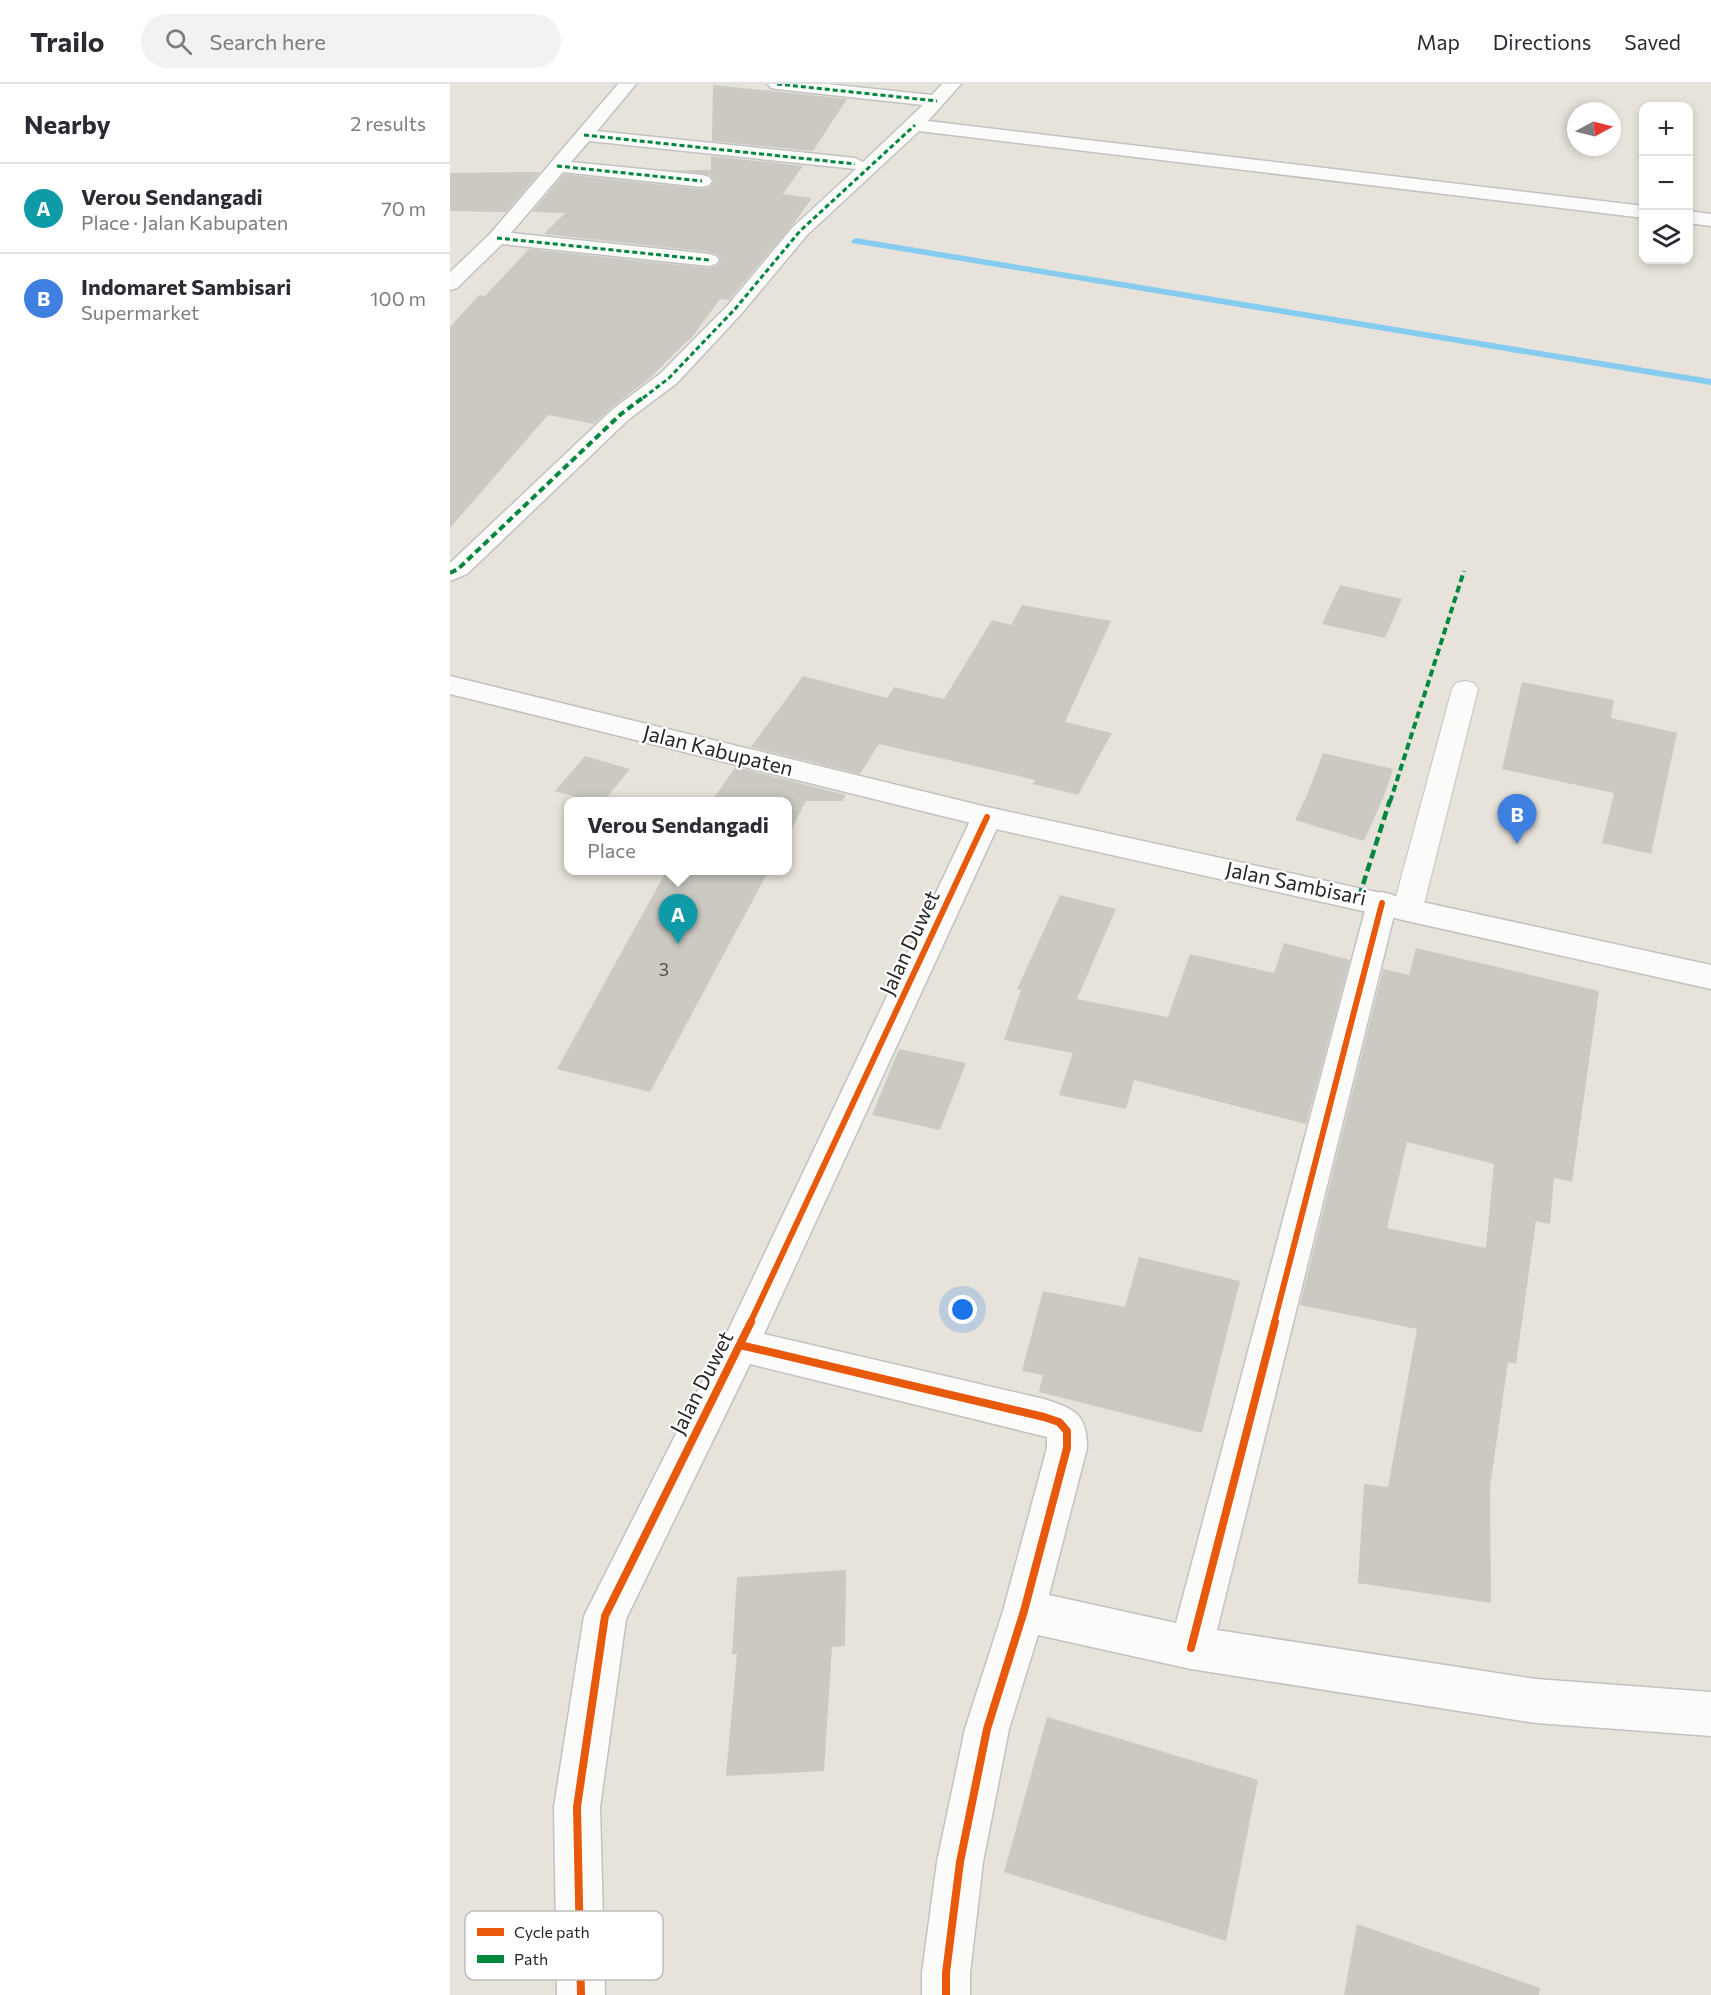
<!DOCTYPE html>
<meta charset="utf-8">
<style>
body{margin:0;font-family:Commissioner,sans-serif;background:#f2f2f3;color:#2b2b33}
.controls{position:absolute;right:18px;top:18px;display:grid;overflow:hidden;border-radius:12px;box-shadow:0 3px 9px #0003}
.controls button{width:54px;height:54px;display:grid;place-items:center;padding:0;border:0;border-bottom:2px solid #e1e1e2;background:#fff;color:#2b2b33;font:30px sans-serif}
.compass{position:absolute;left:1117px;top:18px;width:54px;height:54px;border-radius:50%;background:#fff;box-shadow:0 3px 9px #0003;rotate:83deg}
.you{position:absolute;left:513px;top:1226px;width:21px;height:21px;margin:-15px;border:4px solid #fff;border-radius:50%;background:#1a73e8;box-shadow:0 0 0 9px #1a73e833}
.badge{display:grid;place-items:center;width:39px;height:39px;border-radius:50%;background:#ea580c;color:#fff;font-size:20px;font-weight:700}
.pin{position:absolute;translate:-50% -50px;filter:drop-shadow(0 2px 3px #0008)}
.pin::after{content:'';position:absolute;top:32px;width:21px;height:18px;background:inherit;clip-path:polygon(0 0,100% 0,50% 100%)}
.popup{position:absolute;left:114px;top:713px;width:228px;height:78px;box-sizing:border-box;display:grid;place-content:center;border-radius:12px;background:#fff;filter:drop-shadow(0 2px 4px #0005);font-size:20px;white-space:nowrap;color:#7c7c81}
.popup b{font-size:22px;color:#2b2b33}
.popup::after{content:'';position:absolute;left:50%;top:100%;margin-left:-12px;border:12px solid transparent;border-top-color:#fff}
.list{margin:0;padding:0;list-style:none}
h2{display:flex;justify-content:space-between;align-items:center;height:78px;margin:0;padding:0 24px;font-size:26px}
h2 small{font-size:20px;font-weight:400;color:#7c7c81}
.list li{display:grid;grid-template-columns:39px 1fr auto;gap:18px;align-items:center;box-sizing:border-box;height:90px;padding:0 24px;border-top:2px solid #e1e1e2}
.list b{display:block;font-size:22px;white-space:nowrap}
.list p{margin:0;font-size:20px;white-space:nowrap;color:#7c7c81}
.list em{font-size:20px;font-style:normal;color:#7c7c81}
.icon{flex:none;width:33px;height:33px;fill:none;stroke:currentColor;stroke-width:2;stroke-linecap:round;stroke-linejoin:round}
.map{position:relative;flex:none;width:1261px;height:1911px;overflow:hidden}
header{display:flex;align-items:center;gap:36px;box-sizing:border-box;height:84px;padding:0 30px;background:#fff;border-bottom:2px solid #e1e1e2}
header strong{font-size:28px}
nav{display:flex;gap:33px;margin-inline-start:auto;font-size:21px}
.search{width:420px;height:54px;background:#f2f2f3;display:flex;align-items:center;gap:15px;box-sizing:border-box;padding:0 21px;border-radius:33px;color:#7c7c81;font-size:22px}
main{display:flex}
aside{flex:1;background:#fff}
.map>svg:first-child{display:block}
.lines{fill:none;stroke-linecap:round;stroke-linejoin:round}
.stream{fill:#86ccf1;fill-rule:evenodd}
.building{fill:#ccc9c3;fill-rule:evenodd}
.service-casing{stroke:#c3c2c3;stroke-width:2}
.minor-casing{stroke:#c3c2c3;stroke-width:3}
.secondary-casing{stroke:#c3c2c3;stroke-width:3}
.service{fill:#fbfbfa;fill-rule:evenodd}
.minor{fill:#fbfbfa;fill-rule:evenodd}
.secondary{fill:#fbfbfa;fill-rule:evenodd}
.quiet-far2{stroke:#00873e;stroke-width:3;stroke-dasharray:5 3;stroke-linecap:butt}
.quiet-far1{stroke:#00873e;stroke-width:4;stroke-dasharray:7 4;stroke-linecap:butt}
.quiet{stroke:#00873e;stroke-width:4.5;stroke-dasharray:9 4.5;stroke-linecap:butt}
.cycleway-far1-casing{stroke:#fff;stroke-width:10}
.cycleway-casing{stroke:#fff;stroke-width:11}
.cycleway-far1{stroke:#e8590c;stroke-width:6}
.cycleway{stroke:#e8590c;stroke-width:8}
.labels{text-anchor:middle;stroke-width:4.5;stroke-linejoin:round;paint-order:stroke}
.number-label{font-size:18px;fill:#525150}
.street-label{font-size:21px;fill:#272727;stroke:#fff}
.key{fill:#fff;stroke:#bebebe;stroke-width:1.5}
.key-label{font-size:16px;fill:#272727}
</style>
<header>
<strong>Trailo</strong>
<div class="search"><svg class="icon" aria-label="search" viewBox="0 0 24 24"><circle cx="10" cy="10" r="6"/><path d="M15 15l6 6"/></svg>Search here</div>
<nav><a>Map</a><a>Directions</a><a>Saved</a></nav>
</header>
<main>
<aside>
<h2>Nearby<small>2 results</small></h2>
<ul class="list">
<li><span class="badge" style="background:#0f9aa8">A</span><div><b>Verou Sendangadi</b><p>Place · Jalan Kabupaten</p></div><em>70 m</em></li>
<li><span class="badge" style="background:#3f7fe0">B</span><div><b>Indomaret Sambisari</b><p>Supermarket</p></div><em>100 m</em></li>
</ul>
</aside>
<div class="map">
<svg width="1261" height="1911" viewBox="0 0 1261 1911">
<rect width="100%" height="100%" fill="#e7e3db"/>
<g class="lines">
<path class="stream" d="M406 154 1261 295V301L402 159 401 157Z"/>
</g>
<path class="building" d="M263 1 351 10 397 15 363 67 262 57Z
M261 72 353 82 333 110 362 114 345 138 279 216 270 215 240 256H238L201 293 162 323 144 340 98 331 0 444V243L29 211 35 212 79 165 259 184 267 182 271 175 267 170 259 168 94 150 115 129 82 128 114 90 252 105 260 103 264 97 260 91 225 86H261Z
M90 88 56 128 0 127V89Z
M890 501 952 515 935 554 872 540Z
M572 521 661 537 615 638 662 649 628 711 583 700 585 696 429 660 410 690 301 663 353 592 437 614 444 603 494 615 542 536 561 541Z
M1072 598 1164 616 1161 634 1227 649 1201 770 1152 759 1164 709 1052 685Z
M873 669 943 685 934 712 914 757 845 736 857 711Z
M135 672 180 685 154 717H140L105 707Z
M286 683 396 711 392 717H356L338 752V717H256L257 715 262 716Z
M217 786H319L200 1008 107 985Z
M610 811 666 825 627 915 718 933 740 870 824 889 834 859 900 876 856 1040 684 996 676 1025 609 1011 623 969 554 956 571 906 567 905Z
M966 864 1149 907 1122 1098 1104 1094 1100 1140 1086 1137 1066 1280 1058 1278 1040 1403 1041 1519 908 1499 914 1400 938 1403 967 1245 850 1221 933 885 959 891ZM957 1058 1044 1080 1036 1164 937 1144Z
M449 965 516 979 490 1046 422 1031Z
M689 1173 790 1197 752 1349 589 1308 593 1291 572 1287 593 1207 675 1223Z
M396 1486 395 1562 382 1563 374 1687 276 1692 287 1570H282L287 1493Z
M597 1633 808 1696 776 1857 554 1788Z
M907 1840 1090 1904 1089 1911H894Z"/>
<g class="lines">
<g class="service-casing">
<path id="service" d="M1015 597 1024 599 1028 605 973 824 968 832 958 835 948 832 943 824 1002 605 1006 599Z"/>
</g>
<g class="minor-casing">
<path id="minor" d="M168 0H186L147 47 405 74 413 78 473 21 327 5 321 4 318 0H377L482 11 492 0H511L478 37 1194 122V134L469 47 357 151 292 229 227 299 179 335 17 490 0 497V479L163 325 211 289 278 221 343 143 406 85 139 57 121 78 252 91 259 93 262 97 259 101 252 103 113 88 61 149 259 170 266 172 269 176 266 180 259 182 52 160 7 204 0 206V188L40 150Z
M1238 127 1261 130V142L1238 139Z
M537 723 547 726 552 733 314 1250 594 1315C624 1325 637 1329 637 1364L599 1511 726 1539 917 819 921 811 932 808 943 811 947 819 767 1546 1086 1595 1261 1608V1652L1086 1639 741 1585 588 1551 559 1645 533 1778 520 1889V1911H472V1889L487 1778 515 1645 553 1527 597 1364V1353L300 1280 176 1535 150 1723 155 1911H107L104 1723 134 1532 277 1249 522 733 527 726Z"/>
</g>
<g class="secondary-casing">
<path id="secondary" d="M0 592 537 723 1261 881V905L537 743 0 610Z"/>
</g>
<use href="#service" class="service"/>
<use href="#minor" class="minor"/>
<use href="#secondary" class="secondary"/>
<path class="quiet-far2" d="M327 0 487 17
M134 51 405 80
M107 82 252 97
M47 154 259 176
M193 314 219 294 285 225 350 147 465 41"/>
<path class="quiet-far1" d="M0 489 8 485 171 330 195 312
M940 718 1014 487"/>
<path class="quiet" d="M909 813 940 716"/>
<g class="cycleway-far1-casing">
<path id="cycleway-far1" d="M300 1239 537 733
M824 1239 932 819"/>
</g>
<g class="cycleway-casing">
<path id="cycleway" d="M290 1261 594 1333 609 1338 617 1347V1364L574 1527 537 1645 510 1778 496 1889V1911
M741 1564 825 1238
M131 1911 127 1723 155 1532 301 1238"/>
</g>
<use href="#cycleway-far1" class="cycleway-far1"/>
<use href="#cycleway" class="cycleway"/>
</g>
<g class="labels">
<g class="number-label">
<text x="214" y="892">3</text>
</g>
<g class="street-label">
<text transform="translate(268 667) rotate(14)" y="7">Jalan Kabupaten</text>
<text transform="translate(846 800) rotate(12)" y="7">Jalan Sambisari</text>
<text transform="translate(460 859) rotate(-65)" y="7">Jalan Duwet</text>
<text transform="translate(252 1299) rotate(-63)" y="7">Jalan Duwet</text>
</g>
</g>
<rect x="15" y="1827" width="198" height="69" rx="9" class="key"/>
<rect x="27" y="1844" width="27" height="8" fill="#e8590c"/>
<rect x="27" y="1871" width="27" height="8" fill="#00873e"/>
<g class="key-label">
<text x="64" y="1854">Cycle path</text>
<text x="64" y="1881">Path</text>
</g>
</svg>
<div class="controls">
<button>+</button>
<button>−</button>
<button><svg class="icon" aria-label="layers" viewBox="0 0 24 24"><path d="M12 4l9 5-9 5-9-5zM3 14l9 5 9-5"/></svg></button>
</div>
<svg class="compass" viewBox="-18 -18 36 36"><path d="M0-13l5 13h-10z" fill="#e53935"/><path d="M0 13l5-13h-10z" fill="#7c7c81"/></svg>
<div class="you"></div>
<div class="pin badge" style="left:228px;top:860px;background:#0f9aa8">A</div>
<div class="popup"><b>Verou Sendangadi</b>Place</div>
<div class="pin badge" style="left:1067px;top:760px;background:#3f7fe0">B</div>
</div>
</main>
